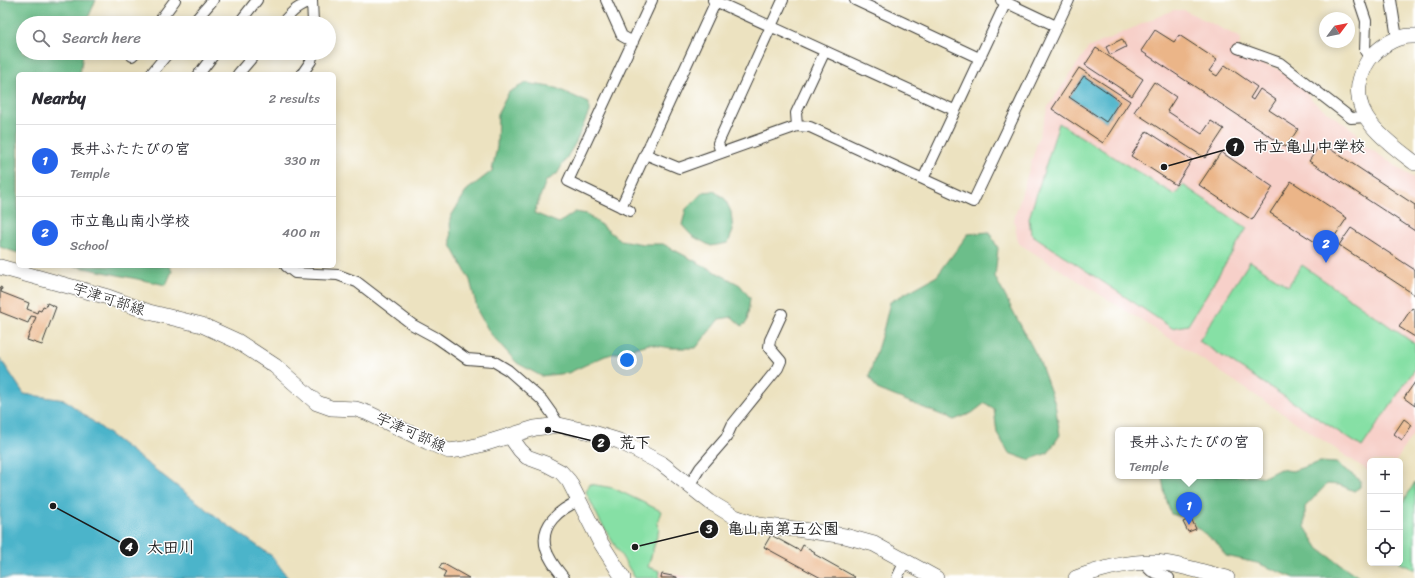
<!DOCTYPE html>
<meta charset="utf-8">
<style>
body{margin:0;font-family:Sriracha,"Klee One",sans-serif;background:#f7f7f7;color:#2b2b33}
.controls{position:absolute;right:12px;bottom:12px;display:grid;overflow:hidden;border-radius:6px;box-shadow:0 2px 10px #0003}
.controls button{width:36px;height:36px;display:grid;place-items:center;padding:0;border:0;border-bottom:1px solid #e1e1e2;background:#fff;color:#2b2b33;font:20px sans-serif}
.compass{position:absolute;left:1319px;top:12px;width:36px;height:36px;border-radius:50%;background:#fff;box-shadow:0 2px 10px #0003;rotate:58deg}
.you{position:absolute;left:627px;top:360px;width:14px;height:14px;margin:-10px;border:3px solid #fff;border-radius:50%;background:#1a73e8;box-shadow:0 0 0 6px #1a73e833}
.badge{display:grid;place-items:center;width:26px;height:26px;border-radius:50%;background:#2563eb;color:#fff;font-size:13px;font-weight:700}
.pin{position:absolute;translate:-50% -33px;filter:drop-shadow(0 1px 2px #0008)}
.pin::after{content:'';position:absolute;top:21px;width:14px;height:12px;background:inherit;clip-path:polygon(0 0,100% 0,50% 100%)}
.popup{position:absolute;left:1115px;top:427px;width:148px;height:52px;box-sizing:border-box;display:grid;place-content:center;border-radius:6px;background:#fff;filter:drop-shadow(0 1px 3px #0005);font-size:13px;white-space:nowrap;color:#7c7c81}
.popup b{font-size:15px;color:#2b2b33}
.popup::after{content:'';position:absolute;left:50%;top:100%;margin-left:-8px;border:8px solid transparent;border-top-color:#fff}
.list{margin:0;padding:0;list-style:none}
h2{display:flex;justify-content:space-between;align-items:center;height:52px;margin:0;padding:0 16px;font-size:17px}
h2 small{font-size:13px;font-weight:400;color:#7c7c81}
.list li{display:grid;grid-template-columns:26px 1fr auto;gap:12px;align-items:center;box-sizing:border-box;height:72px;padding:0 16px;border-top:1px solid #e1e1e2}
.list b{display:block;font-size:15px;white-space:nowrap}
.list p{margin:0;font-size:13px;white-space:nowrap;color:#7c7c81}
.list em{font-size:13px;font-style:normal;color:#7c7c81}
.icon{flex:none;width:22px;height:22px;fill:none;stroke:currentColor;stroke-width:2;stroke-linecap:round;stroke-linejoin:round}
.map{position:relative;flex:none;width:1415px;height:578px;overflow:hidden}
.search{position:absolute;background:#fff;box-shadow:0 2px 10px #0003;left:16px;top:16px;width:320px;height:44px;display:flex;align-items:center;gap:10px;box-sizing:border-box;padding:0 14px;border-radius:22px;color:#7c7c81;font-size:15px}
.panel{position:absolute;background:#fff;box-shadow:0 2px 10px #0003;left:16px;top:72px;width:320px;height:196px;border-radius:6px}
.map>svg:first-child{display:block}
.built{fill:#f7d0c9}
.green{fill:#86e0a5;stroke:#517e60}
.forest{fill:#6cbe8a;stroke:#446d53}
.water{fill:#4cb4ca;stroke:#346873}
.building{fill:#ebb588;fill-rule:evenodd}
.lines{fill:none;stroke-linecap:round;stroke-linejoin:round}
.street-casing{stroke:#3b3a35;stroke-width:12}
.secondary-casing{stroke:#3b3a35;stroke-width:16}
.street{stroke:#fff;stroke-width:10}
.secondary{stroke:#fff;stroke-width:15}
.labels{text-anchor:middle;stroke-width:3;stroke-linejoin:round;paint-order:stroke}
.street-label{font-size:15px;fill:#1c1c1c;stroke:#fff}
.leader{fill:none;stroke:#1c1c1c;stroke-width:1.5}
.callout-dot{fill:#1c1c1c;stroke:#fff;stroke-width:1.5}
.mark-label{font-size:12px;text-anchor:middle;font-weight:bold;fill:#fff}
.callout-label{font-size:16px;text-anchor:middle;font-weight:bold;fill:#1c1c1c;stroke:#fff;stroke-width:3;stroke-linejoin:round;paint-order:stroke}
</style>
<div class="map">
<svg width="1415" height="578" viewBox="0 0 1415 578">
<rect width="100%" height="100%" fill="#fff"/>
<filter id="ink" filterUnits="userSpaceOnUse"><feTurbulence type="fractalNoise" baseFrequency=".025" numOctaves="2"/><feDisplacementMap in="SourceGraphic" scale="8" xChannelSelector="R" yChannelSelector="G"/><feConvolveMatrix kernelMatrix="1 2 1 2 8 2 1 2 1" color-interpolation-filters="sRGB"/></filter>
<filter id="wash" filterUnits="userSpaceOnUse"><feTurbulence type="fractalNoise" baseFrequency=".012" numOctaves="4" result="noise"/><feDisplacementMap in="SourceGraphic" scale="16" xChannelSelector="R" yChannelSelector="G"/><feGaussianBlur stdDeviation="0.9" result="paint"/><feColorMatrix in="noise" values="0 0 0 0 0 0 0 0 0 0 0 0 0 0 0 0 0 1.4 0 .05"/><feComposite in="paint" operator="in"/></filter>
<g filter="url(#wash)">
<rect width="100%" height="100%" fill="#ece2c0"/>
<path class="built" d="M1173 10H1184L1241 38 1237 54 1278 69 1301 87 1315 103 1356 132 1363 144 1415 179V431L1396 461H1370V472L1185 348 1018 243 1014 219 1048 107 1088 48Z
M660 571 691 578H659Z"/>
<path class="green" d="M1059 123 1175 195 1183 185 1247 228 1188 325 1172 328 1031 234 1029 218Z
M1250 261 1288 286 1302 265 1415 344V369L1362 447 1199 341Z
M1415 482V570L1400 563V508Z
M590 484 613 488 661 511 657 524 659 529 648 567 660 571 659 578H635L600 521 586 492Z"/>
<path class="forest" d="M0 0H96L88 18 87 23H23V53H83L80 74H18V253L0 247Z
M526 83 556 88 589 103V112L576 142 557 174 546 181 534 213 559 223 575 212 587 214 620 240 643 244H663L740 285 750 298 747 322 742 326 732 317 719 319 696 348H670L649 344 605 356 568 373 541 376 517 363 490 333 478 312 470 280 451 245 450 218 467 190 492 171 497 147 498 113 509 92Z
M714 191 725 199 731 212 733 231 728 243 711 246 692 236 682 225 686 209 703 192Z
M989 232 998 248 995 277 1039 360 1055 404 1060 435 1048 453 1028 460 1009 453 997 433 994 409 985 403 972 413 954 420 877 389 869 376 884 327 890 302 937 276 968 234Z
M75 266H169L172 271 166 285Z
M1320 462 1336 463 1360 480V487L1354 491 1340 485 1327 484 1305 507V527L1319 549 1360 578H1295L1257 563 1226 556 1217 543 1183 517 1171 514 1165 495 1162 478 1163 476H1260L1264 477 1280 469 1292 471Z"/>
<path class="water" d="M1084 76 1120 101 1106 122 1069 97Z
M0 358 24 394 65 400 226 524 272 556 288 578H0Z"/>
<g id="blocks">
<path class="building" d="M1155 30 1174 42 1179 35 1217 60 1209 71 1217 76 1225 65 1257 87 1250 98 1253 100 1260 89 1276 100 1269 110 1298 129 1286 147 1141 51Z
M1122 39 1126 47 1110 55 1106 47Z
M1096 48 1143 79 1132 96 1085 65Z
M1079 68 1130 101 1103 143 1052 109ZM1084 76 1120 101 1106 122 1069 97Z
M1154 82 1176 97 1167 111 1202 134 1211 121 1224 129 1205 158 1134 112Z
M1147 131 1192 160 1176 185 1131 156Z
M1321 143 1415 205V231L1309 161Z
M1221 152 1273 187 1252 220 1199 185Z
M1291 181 1347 218 1326 249 1270 213Z
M1351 228 1415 270V295L1339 245Z
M0 287 2 288 1 292 29 303 27 309 37 313 38 310 41 311 43 306 46 307 47 303 56 307 42 345 27 340 36 317 31 316 28 323 0 312Z
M1412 308 1415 310V337L1399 327Z
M1415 382V406L1404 398Z
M1404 419 1412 425 1402 440 1394 434Z
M1191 518 1196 529 1188 532 1183 522Z
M771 535 800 551 803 545 815 552 814 554 855 577 854 578H821L764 547Z
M442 563 469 578H443L446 572 439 568Z
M662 574 677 577V578H661Z"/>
</g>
</g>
<g filter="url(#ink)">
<use href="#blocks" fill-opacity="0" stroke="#3b3a35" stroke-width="1"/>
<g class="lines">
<g class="street-casing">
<path id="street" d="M312 0 313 23
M606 0 622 36 633 42
M713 0 954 110
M855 0 979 58
M1001 0 1056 26
M1359 0 1366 21 1365 51 1370 57
M1391 0 1397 38
M158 23 175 0
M193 23 213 0
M239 23 257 0
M282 23C292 12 297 6 312 2
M1238 48 1280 63 1351 118 1366 117
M132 56 135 53
M151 74 168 53
M199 74 215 53
M238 74 256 53
M302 74 311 61 313 53
M797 126 796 113 825 51
M721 153 718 143 783 0
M645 154 679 168 797 126 810 127 973 202 1069 0
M923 179 1007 0
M621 207 716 1
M630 211 568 181 652 0
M286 266 295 273 338 275 357 282 413 325 437 338 467 359 493 361 508 370 542 400 552 414 559 425
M689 486 700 468 726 438 732 425 778 368 781 361 769 347 770 340 782 314
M1143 563 1151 571 1169 578
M564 578C557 569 549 560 546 549 539 525 560 509 579 501
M897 578 905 561"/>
</g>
<g class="secondary-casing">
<path id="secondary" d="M1415 36C1400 35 1385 43 1374 54 1366 61 1363 70 1360 80 1350 117 1390 144 1415 163
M0 267 108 297 149 312 202 325 237 341 275 366 317 403 331 408 356 409 368 413 428 442 449 451 464 449 483 444 535 428 559 425 590 432 619 441 661 463 710 502 735 517 758 525 796 529 845 536 874 544 936 578
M510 436 520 450 527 457 546 464 561 472 569 481 599 540 623 578
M1076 578C1100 569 1128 562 1154 562 1177 563 1205 573 1227 578"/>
</g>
<use href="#street" class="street"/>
<use href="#secondary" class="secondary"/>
</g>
</g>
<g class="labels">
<g class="street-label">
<text transform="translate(109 299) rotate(18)" y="5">宇津可部線</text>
<text transform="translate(411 432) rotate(24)" y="5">宇津可部線</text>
</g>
</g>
<path class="leader" d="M1164 167L1235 147M548 430L601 443M635 547L709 529M53 506L129 547"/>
<g class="callout-dot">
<circle cx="1164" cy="167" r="4"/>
<circle cx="548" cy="430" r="4"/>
<circle cx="635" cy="547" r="4"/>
<circle cx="53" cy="506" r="4"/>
<circle cx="1235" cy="147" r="10"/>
<circle cx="601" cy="443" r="10"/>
<circle cx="709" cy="529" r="10"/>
<circle cx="129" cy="547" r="10"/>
</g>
<g class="mark-label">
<text x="1235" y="151">1</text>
<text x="601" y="447">2</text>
<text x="709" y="533">3</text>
<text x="129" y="551">4</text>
</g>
<g class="callout-label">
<text x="1309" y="152">市立亀山中学校</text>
<text x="635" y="448">荒下</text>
<text x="783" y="534">亀山南第五公園</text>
<text x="171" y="553">太田川</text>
</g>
</svg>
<div class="controls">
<button>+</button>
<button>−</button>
<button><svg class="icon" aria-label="locate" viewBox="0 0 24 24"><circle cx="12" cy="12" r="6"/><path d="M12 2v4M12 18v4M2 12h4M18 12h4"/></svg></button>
</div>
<svg class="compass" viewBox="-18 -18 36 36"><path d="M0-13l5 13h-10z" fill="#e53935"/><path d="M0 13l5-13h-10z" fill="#7c7c81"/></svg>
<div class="you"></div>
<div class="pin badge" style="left:1189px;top:525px">1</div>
<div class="popup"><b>長井ふたたびの宮</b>Temple</div>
<div class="pin badge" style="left:1326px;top:263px">2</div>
<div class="search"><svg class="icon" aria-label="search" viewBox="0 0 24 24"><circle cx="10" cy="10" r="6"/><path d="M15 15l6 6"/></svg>Search here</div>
<section class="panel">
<h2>Nearby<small>2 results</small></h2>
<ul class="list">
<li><span class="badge">1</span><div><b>長井ふたたびの宮</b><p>Temple</p></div><em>330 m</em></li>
<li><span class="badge">2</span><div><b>市立亀山南小学校</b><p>School</p></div><em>400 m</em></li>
</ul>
</section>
</div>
